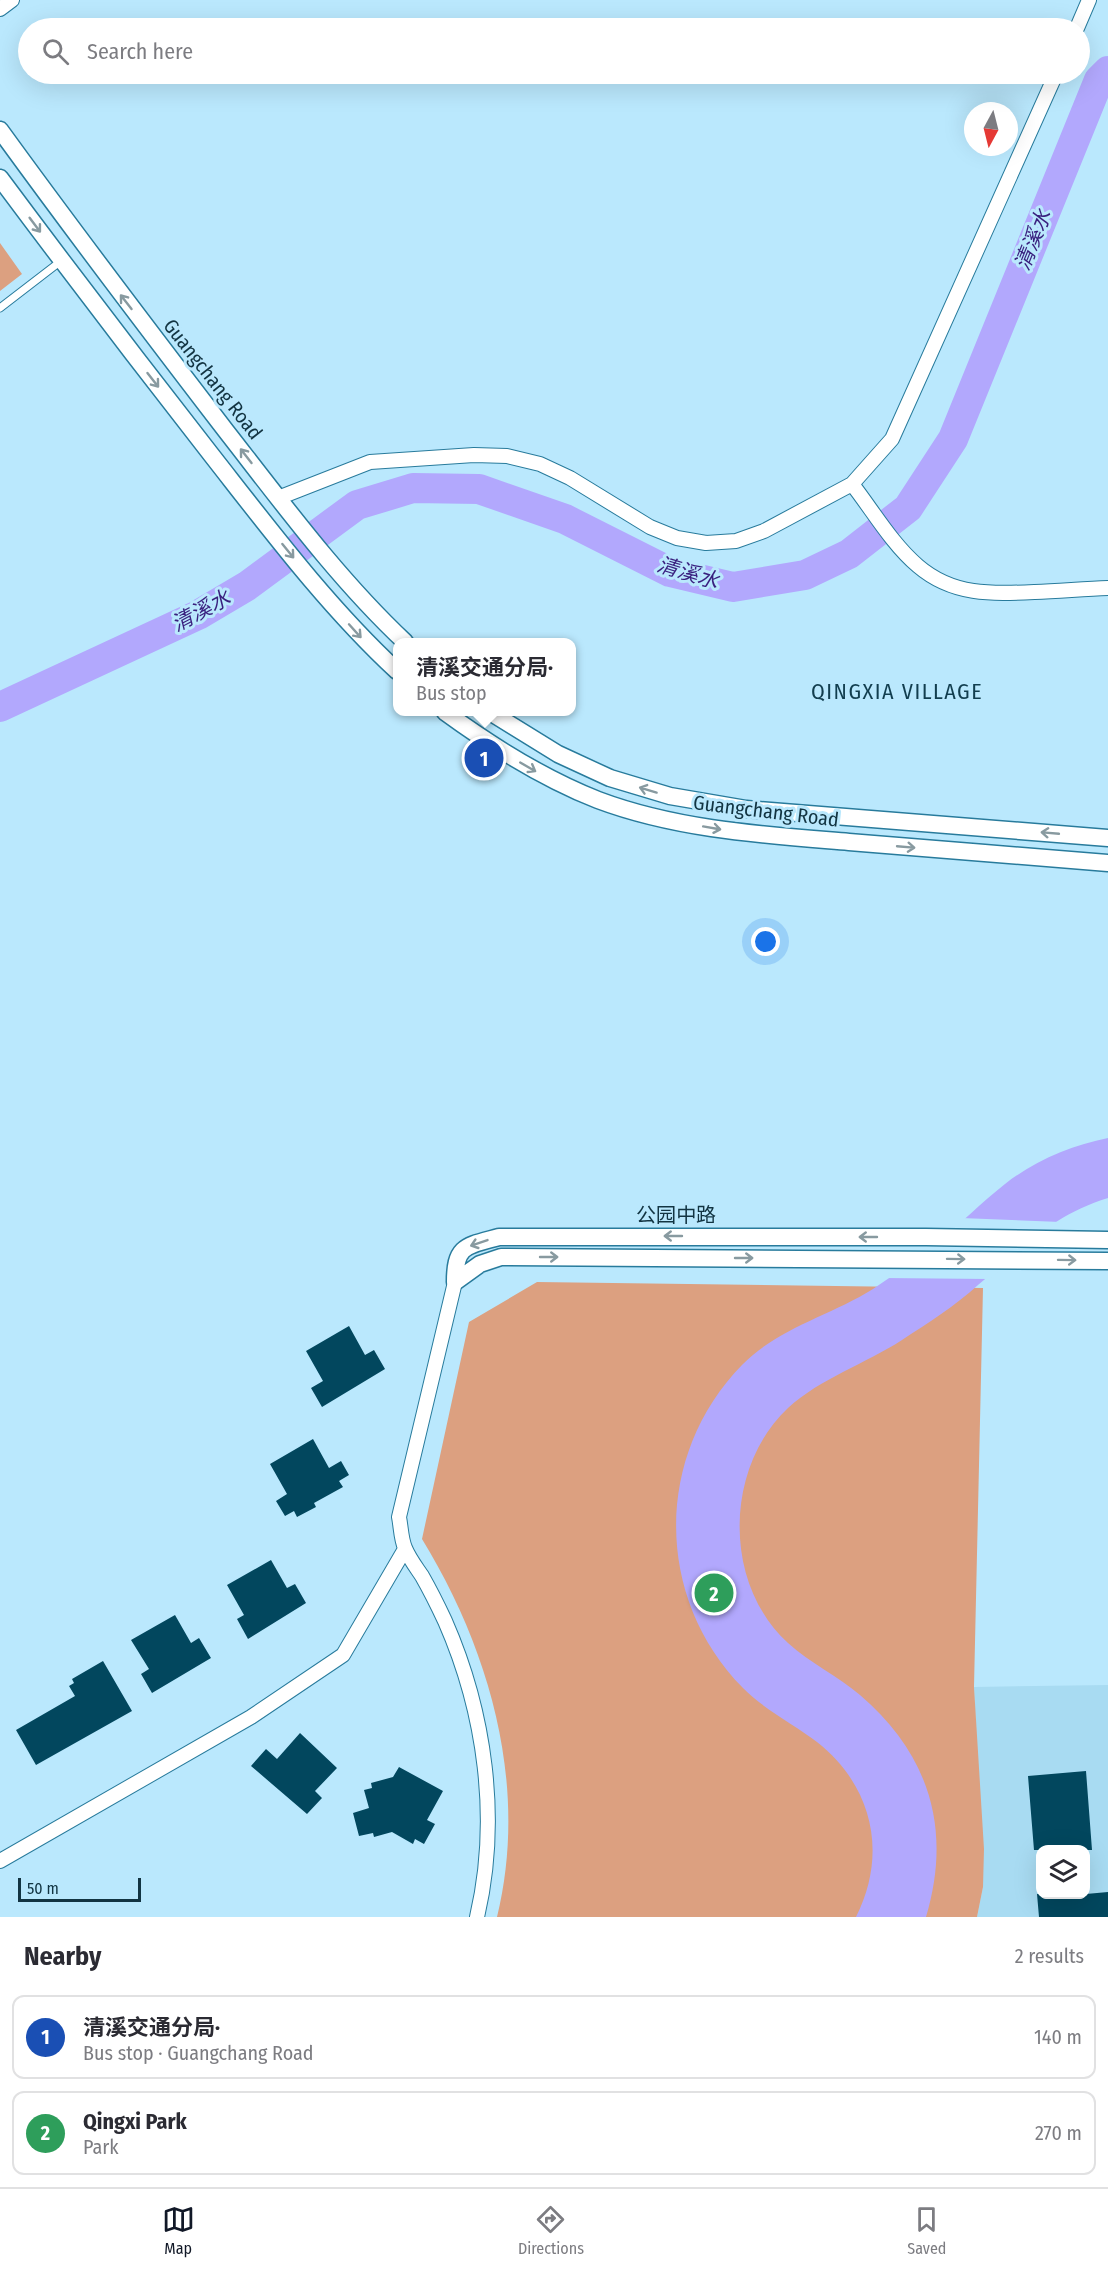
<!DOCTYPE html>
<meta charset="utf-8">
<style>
body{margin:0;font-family:"Fira Sans Condensed","Noto Sans SC",sans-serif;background:#f2f2f3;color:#2b2b33}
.controls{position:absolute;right:18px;bottom:18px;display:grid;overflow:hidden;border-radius:12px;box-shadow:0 6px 24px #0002}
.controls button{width:54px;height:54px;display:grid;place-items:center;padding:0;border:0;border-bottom:2px solid #e1e1e2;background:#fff;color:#2b2b33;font:30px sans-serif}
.compass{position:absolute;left:964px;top:102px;width:54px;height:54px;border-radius:50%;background:#fff;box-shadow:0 6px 24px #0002;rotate:187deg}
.scale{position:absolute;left:18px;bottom:15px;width:123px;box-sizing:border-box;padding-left:6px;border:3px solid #123442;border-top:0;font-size:16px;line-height:21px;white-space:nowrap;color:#123442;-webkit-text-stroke:4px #bae8fd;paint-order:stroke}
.you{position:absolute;left:766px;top:942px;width:21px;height:21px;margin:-15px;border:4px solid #fff;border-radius:50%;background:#1a73e8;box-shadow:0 0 0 9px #1a73e833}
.badge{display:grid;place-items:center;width:39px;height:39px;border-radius:50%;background:#111827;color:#fff;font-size:20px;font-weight:700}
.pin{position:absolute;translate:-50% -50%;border:3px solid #fff;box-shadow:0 2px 6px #0006}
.popup{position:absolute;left:393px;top:638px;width:183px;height:78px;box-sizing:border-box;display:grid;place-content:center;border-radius:12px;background:#fff;filter:drop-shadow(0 2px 4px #0005);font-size:20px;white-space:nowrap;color:#7c7c81}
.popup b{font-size:22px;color:#2b2b33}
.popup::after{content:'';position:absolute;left:50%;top:100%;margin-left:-12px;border:12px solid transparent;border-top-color:#fff}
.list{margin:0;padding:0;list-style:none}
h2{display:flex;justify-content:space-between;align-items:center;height:78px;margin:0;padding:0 24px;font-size:26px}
h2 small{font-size:20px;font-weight:400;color:#7c7c81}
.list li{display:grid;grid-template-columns:39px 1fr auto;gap:18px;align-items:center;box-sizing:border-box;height:84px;margin:0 12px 12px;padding:0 12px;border:2px solid #e1e1e2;border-radius:12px}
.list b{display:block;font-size:22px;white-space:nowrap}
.list p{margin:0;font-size:20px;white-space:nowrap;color:#7c7c81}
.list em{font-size:20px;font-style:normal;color:#7c7c81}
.icon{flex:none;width:33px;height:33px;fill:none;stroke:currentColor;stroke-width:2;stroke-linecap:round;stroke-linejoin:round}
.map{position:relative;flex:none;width:1108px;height:1917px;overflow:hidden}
.search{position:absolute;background:#fff;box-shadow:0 6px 24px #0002;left:18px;right:18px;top:18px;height:66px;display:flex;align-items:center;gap:15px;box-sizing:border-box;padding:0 21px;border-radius:33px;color:#7c7c81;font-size:22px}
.sheet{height:270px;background:#fff}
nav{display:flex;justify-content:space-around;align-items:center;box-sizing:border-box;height:84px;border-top:2px solid #e1e1e2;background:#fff;font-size:16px;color:#7c7c81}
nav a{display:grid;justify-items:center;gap:3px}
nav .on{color:#111827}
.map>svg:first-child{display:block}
.built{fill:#a8dbf2;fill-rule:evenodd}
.green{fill:#dca080}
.water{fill:#b2a8fd}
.pier{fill:#bae8fd}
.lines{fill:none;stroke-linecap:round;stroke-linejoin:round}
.river{stroke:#b2a8fd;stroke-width:30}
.building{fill:#02475e}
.service-casing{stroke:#287b9c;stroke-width:9}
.minor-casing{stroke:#287b9c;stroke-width:16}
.tertiary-casing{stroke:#287b9c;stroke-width:19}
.service{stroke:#fff;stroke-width:7}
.minor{stroke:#fff;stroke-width:14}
.tertiary{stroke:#fff;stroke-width:16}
.oneway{stroke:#889aa0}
.labels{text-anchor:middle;stroke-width:6;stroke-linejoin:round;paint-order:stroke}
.street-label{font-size:20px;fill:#123442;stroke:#bae8fd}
.water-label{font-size:21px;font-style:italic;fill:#391f7e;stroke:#bae8fd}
.quarter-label{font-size:22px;letter-spacing:1.5px;fill:#123e4f;stroke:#bae8fd}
</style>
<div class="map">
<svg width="1108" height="1917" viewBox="0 0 1108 1917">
<rect width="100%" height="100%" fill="#bae8fd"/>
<path class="built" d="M1108 1685V1917H977L983 1887 974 1687ZM1040 1850H1086V1894H1040Z"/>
<path class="green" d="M0 243 22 274 0 291Z
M537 1282 983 1288 974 1687 984 1849 983 1887 977 1917H497C529 1786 490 1650 422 1539L469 1322Z"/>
<path class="water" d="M1108 1138V1198C1052 1215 1021 1249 978 1285 955 1306 928 1323 902 1340 865 1364 821 1378 788 1408 724 1468 723 1584 788 1643 810 1663 838 1676 860 1695 930 1755 952 1830 926 1917H856C888 1854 873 1786 817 1742 795 1725 762 1708 743 1688 654 1598 654 1455 742 1365 778 1328 830 1316 873 1289 895 1274 918 1259 939 1242 961 1223 982 1202 1005 1184 1034 1161 1072 1145 1108 1138Z"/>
<path class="pier" d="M961 1218 1061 1222 1043 1232 990 1279 884 1278 937 1240Z"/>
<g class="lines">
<path class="river" d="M0 707 198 615 247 586 357 505 413 488 479 489 565 519 670 572 733 587 805 575 849 554 908 508 953 439 1099 80 1108 71"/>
</g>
<path class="building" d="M349 1326 365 1355 374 1350 385 1369 322 1407 311 1388 323 1381 306 1351Z
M313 1439 329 1468 341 1461 349 1475 339 1481 343 1487 314 1503 316 1507 297 1517 294 1511 285 1516 276 1501 287 1494 270 1464Z
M271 1560 287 1588 295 1584 306 1603 248 1639 237 1619 244 1615 227 1585Z
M175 1615 191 1643 199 1638 211 1658 152 1693 141 1674 149 1669 131 1640Z
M103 1661 132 1711 36 1765 16 1730 75 1696 69 1686 74 1683 72 1679Z
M300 1733 337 1768 315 1791 322 1798 307 1814 251 1766 266 1749 277 1759Z
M399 1767 443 1791 427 1820 435 1824 424 1844 415 1839 413 1844 392 1832 374 1837 373 1833 359 1836 353 1813 369 1808 364 1790 372 1788 371 1783 393 1777Z
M1086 1771 1092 1850H1034L1028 1776Z
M1108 1892V1917H1039L1037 1894H1086Z"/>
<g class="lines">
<g class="service-casing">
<path id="service" d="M0 308 61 261"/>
</g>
<g class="minor-casing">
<path id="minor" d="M0 9 12 0
M1077 28 1089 0
M852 484C873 511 892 544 918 566 953 596 992 594 1035 592 1059 591 1084 589 1108 588
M278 498 370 462 474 455 507 456 540 464 570 478 650 527 677 538 706 543 736 541 764 531 852 484 892 439 1056 74
M455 1282 399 1517C401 1527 401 1539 405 1548 409 1558 416 1567 422 1576 430 1590 438 1606 445 1621 485 1712 500 1819 477 1917
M0 1861 251 1717 343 1655 405 1549"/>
</g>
<g class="tertiary-casing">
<path id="tertiary" d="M0 130C74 232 150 332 226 431 283 504 338 579 405 642
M0 178C70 272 141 365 213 457 271 531 328 607 397 671
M445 712C493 747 542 778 598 800 678 830 765 835 849 842 935 849 1022 856 1108 863
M490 712 558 754 610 778 670 796 746 809 1108 838
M455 1282C455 1245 466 1246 499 1237H926L1108 1240
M455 1282 480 1264 501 1257 1108 1261"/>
</g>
<use href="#service" class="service"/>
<use href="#minor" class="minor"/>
<use href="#tertiary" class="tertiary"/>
</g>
<defs><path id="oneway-shaft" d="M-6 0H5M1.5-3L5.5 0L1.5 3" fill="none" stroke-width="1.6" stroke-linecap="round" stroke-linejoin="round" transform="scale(1.5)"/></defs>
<g class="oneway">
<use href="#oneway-shaft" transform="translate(35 225) rotate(53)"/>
<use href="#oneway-shaft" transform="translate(126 302) rotate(-128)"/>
<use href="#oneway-shaft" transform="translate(153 380) rotate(52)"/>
<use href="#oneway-shaft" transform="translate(246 456) rotate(-128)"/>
<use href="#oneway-shaft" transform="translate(288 551) rotate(51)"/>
<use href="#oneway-shaft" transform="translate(355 631) rotate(48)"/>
<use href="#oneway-shaft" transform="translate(528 767) rotate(30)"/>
<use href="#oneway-shaft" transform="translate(648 790) rotate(-163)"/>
<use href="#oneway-shaft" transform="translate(712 828) rotate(10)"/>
<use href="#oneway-shaft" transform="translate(1050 833) rotate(-175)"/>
<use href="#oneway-shaft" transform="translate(906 847) rotate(5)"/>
<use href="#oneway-shaft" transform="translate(673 1236) rotate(-180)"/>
<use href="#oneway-shaft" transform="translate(868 1237) rotate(-180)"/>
<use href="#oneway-shaft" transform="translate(479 1243) rotate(161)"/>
<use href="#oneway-shaft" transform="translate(549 1257)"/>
<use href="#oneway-shaft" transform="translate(744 1258)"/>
<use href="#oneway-shaft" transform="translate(956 1259) rotate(1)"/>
<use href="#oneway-shaft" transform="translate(1067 1260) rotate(1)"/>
</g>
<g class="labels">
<g class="street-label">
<text transform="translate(213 379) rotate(52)" y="7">Guangchang Road</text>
<text transform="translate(766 811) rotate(7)" y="7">Guangchang Road</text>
<text x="676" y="1222">公园中路</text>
</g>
<g class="water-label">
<text transform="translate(1033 240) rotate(-68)" y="7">清溪水</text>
<text transform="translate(688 573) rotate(17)" y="7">清溪水</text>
<text transform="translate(201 611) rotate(-28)" y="7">清溪水</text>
</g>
<g class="quarter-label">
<text x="897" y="699">QINGXIA VILLAGE</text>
</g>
</g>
</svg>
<div class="controls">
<button><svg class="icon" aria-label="layers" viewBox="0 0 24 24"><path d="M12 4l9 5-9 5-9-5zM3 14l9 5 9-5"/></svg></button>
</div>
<svg class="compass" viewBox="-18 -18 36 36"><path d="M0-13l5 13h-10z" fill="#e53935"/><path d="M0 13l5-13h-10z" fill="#7c7c81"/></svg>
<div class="scale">50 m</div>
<div class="you"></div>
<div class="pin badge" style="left:484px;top:758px;background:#1a4fb4">1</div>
<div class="popup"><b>清溪交通分局·</b>Bus stop</div>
<div class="pin badge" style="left:714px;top:1593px;background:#2e9e5b">2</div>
<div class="search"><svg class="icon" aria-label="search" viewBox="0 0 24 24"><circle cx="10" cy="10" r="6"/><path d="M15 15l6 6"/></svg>Search here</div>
</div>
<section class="sheet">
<h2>Nearby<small>2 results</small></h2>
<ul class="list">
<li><span class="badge" style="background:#1a4fb4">1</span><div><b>清溪交通分局·</b><p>Bus stop · Guangchang Road</p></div><em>140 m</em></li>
<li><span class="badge" style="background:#2e9e5b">2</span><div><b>Qingxi Park</b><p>Park</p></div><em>270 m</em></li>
</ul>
</section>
<nav>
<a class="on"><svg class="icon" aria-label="map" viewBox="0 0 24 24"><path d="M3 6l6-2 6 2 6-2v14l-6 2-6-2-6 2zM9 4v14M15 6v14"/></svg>Map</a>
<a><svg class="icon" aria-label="directions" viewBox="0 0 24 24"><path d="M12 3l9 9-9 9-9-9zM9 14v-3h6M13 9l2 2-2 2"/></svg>Directions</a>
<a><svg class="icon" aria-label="saved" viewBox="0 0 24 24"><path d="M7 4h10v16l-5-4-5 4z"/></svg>Saved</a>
</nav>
